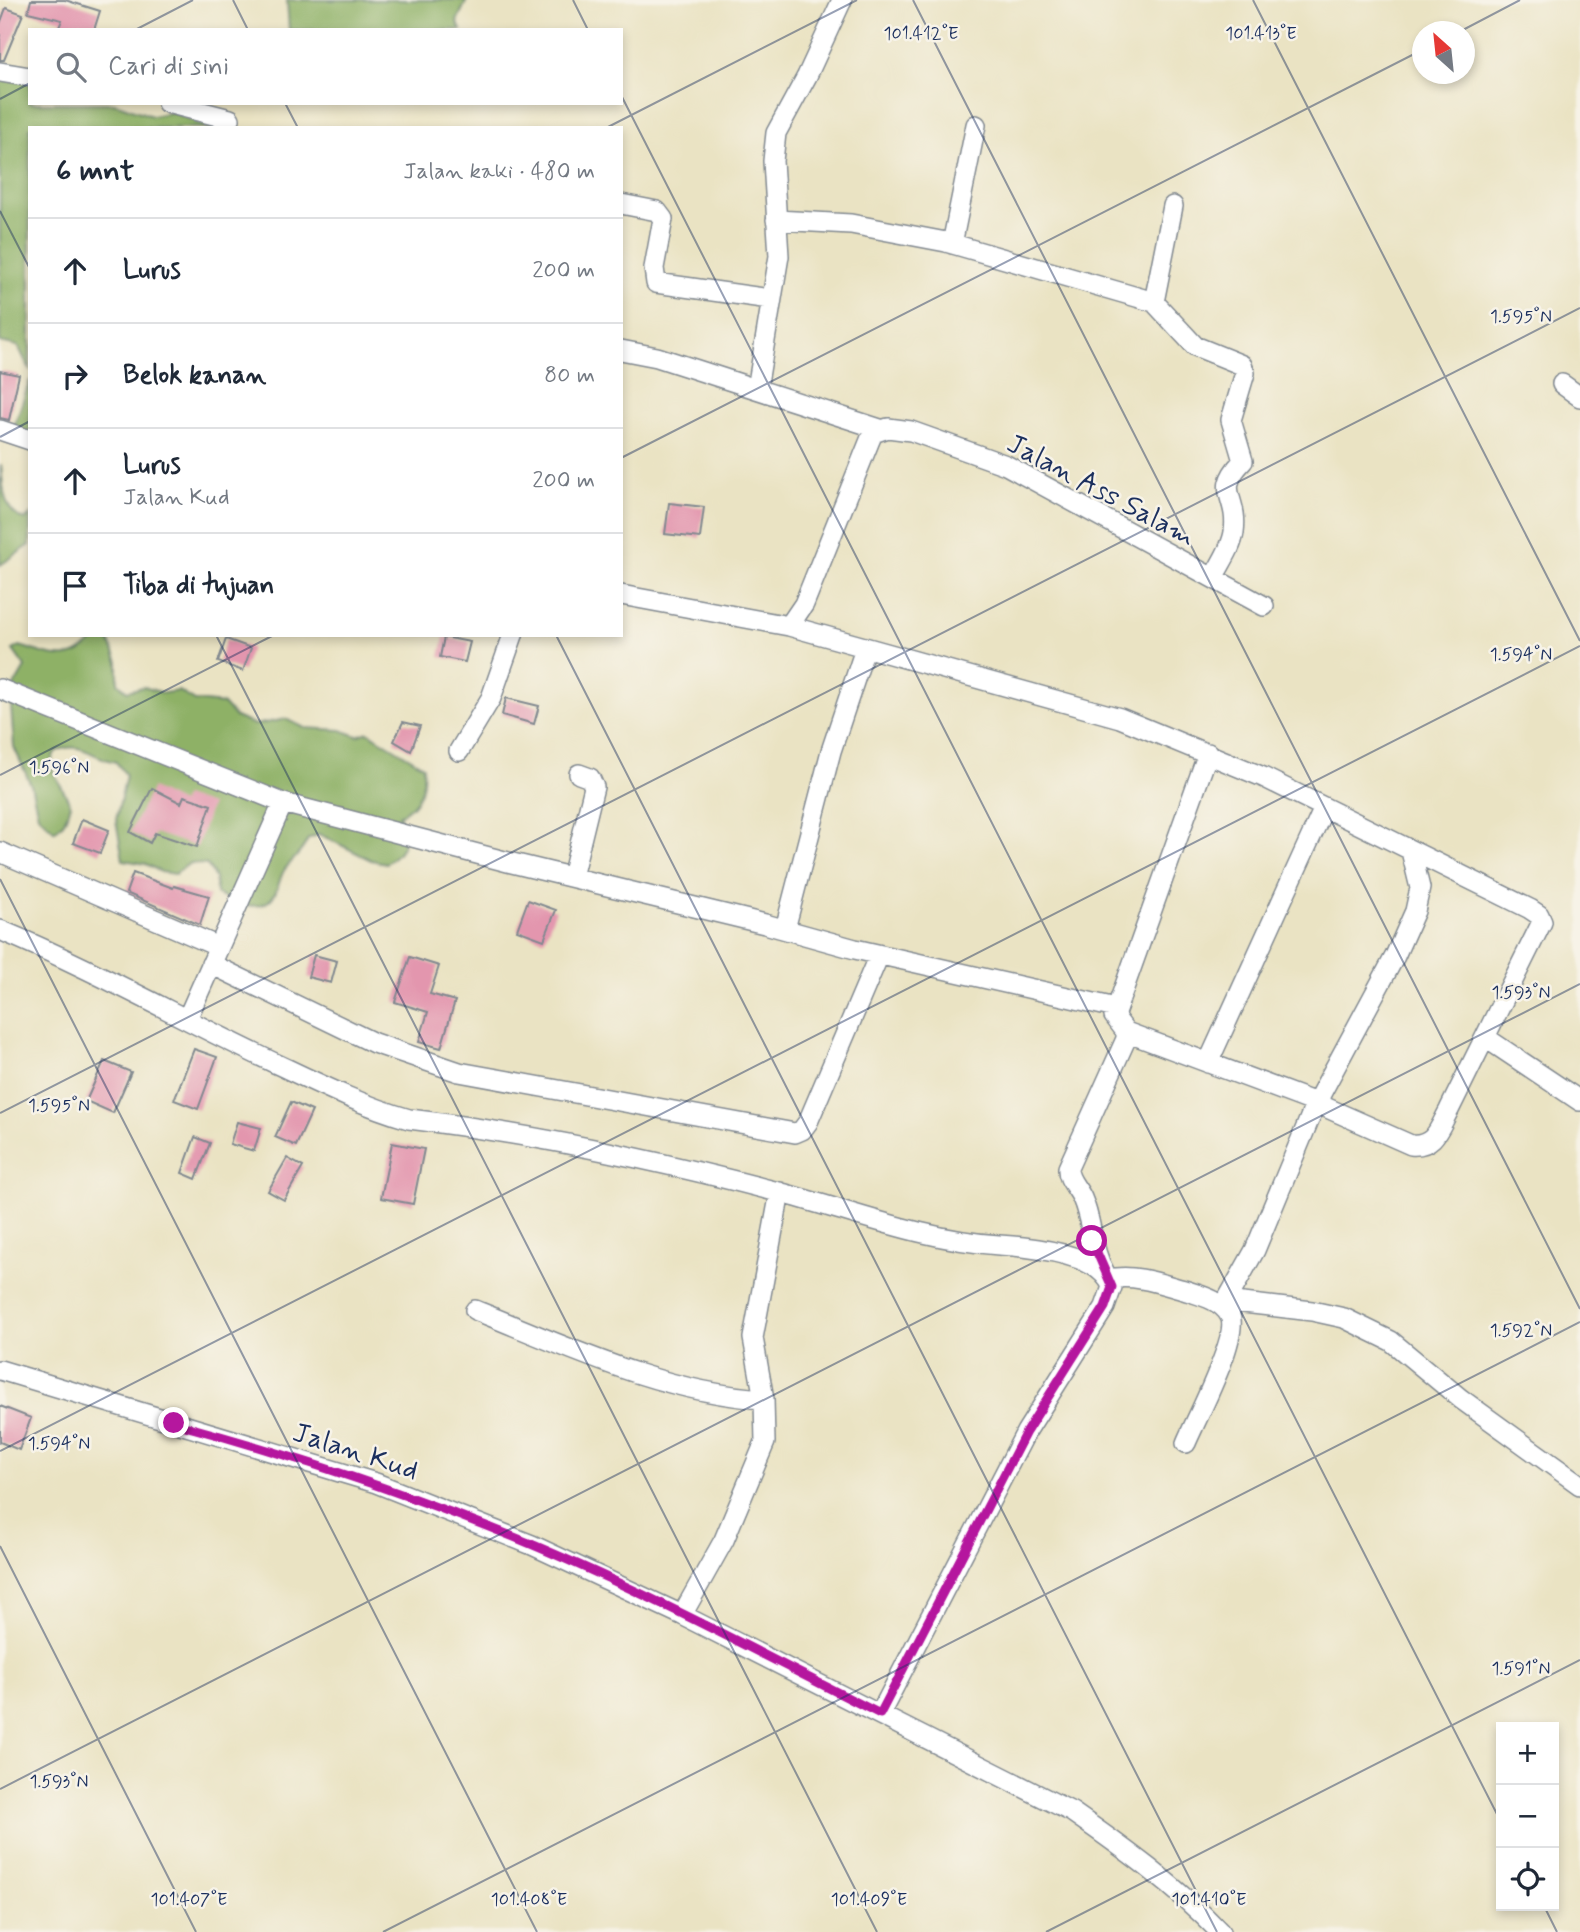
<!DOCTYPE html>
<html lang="id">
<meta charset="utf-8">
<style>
body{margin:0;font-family:Mynerve,sans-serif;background:#f6f6f7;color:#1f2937}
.controls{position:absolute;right:21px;bottom:21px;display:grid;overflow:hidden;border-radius:0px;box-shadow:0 4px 10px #0003}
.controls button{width:63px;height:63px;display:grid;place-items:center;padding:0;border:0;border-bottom:2px solid #e0e1e3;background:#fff;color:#1f2937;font:35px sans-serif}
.compass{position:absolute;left:1412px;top:21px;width:63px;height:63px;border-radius:50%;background:#fff;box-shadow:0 4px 10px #0003;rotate:333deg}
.stop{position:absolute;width:21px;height:21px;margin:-16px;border:5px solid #b5179e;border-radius:50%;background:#fff}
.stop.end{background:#b5179e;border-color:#fff;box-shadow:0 2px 7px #0008}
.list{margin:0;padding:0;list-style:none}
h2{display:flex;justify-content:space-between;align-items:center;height:91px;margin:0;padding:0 28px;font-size:30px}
h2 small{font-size:23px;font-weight:400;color:#747a83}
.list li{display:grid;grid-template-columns:46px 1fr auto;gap:21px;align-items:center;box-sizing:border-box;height:105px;padding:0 28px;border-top:2px solid #e0e1e3}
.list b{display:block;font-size:26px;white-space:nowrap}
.list p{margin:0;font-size:23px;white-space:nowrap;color:#747a83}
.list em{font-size:23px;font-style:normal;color:#747a83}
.icon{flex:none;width:38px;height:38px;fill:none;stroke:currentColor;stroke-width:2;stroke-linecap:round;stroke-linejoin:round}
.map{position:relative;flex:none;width:1580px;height:1932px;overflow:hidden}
.search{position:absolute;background:#fff;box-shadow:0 4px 10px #0003;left:28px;top:28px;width:595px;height:77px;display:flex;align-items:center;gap:18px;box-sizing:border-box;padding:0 24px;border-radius:0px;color:#747a83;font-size:26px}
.panel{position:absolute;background:#fff;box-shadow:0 4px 10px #0003;left:28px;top:126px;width:595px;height:511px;border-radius:0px}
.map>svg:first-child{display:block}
.forest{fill:#8eb166;stroke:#547062;stroke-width:2}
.building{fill:#e396ae}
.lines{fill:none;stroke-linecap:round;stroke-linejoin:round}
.street-casing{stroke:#828990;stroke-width:22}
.street{stroke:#fff;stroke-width:19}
.route{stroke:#b5179e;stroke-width:9}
.ticks{fill:none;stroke:#1b2f5e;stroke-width:2;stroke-opacity:0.45}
.labels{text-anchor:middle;stroke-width:5;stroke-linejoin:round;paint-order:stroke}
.street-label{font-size:28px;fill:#1b2f5e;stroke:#f7f3e8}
.ticks-label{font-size:18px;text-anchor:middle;fill:#1b2f5e;stroke:#f7f3e8;stroke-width:5;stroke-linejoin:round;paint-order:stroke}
</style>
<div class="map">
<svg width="1580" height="1932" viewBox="0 0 1580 1932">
<rect width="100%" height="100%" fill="#f7f3e8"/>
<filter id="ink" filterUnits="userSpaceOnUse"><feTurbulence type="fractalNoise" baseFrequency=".0143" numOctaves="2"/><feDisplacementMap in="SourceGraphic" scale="14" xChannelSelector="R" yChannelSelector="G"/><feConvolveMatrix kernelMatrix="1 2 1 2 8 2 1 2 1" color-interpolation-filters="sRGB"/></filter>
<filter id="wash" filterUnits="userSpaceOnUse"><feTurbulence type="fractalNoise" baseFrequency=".00686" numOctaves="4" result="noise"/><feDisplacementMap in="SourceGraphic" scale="28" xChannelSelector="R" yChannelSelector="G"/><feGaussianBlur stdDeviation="1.57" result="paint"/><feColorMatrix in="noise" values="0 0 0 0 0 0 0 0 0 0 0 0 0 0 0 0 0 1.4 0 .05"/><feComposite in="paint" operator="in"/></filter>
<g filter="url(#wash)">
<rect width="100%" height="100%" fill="#eae3c3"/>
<path class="forest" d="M287 0H467L457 21 461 30H289Z
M0 65 30 74V103H115L152 116 172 112 207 127 226 128H30V370L18 346 0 342Z
M30 380V441L14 427Z
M1 464C3 485 2 512 25 520L30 515V545L0 565Z
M98 636 109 640 118 662V683L127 691 144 687 163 693 179 691 195 701 223 704 235 717 255 725 286 719 305 728 341 730 357 736 368 732 423 766C425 789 420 804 399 815 409 836 406 850 386 863L371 860 319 834 308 839C302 853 294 858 285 869 279 877 279 891 271 899 257 913 231 902 216 894L215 878 207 865 190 863 175 874 161 872 146 864 123 860 116 820 126 775 116 762C91 758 81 739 55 752L50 765 71 805 64 822 55 831 38 815 31 785 14 747 10 693 25 667 13 650 20 646C54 656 71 667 98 636Z"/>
<g id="blocks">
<path class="building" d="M31 0H65L100 11 94 30H58L62 20 28 12Z
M6 8 23 14 4 60H0V24Z
M0 371 19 375 9 420 0 418Z
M669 503 704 507 700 538 665 534Z
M444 637 470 642 465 662 440 657Z
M226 639 251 648 243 671 218 662Z
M506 698 539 706 534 724 502 715Z
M403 722 420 726 411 751 394 741Z
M152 788 181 803 184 796 211 805 197 847 155 833 150 843 130 832Z
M82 819 109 830 100 853 73 843Z
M133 873 173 888 174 886 209 896 200 925 126 893Z
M528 900 556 910 544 940 517 930Z
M314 955 337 961 331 983 308 977Z
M410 957 439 966 430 994 455 1001 441 1048 419 1042 428 1012 395 1002Z
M194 1049 217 1057 198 1109 174 1100Z
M104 1061 131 1072 113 1113 86 1101Z
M291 1102 312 1111 296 1146 275 1137Z
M237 1122 261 1128 254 1151 230 1144Z
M195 1137 210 1143 196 1179 182 1173Z
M392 1143 424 1149 413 1204 381 1198Z
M287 1158 303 1167 284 1200 268 1191Z
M0 1406 31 1418 19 1450 0 1442Z"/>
</g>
</g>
<g filter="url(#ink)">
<use href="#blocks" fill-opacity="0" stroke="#828990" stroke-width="2"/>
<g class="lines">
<g class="street-casing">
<path id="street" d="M0 72 30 77
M167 103 230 119
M621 204 657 211 663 219 654 268 656 283 770 299
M776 220 851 224 946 242 1154 302 1195 346 1242 365 1245 373 1231 420 1243 461C1213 492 1239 495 1234 532 1232 548 1220 564 1213 578
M952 244 976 125
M1154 302 1173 206
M621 350 657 357 880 429
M1562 384 1580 397
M757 389 779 256 773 161 776 133 807 76 842 0
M0 430 30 440
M621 595 789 626 1120 718 1263 777 1530 909 1539 915 1542 922 1449 1110C1439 1128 1435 1147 1411 1145L1316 1103 1126 1032
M789 626 804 604 870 440 873 433 888 428 911 431 1006 465 1264 606
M0 689 283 803 508 862 765 924 855 949 1116 1008
M459 751 491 698 513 635
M0 852 219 947
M572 877 594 787 590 778 579 774
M785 929 831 751 865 649
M0 930C96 970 187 1022 281 1066 323 1086 364 1106 409 1119 534 1134 656 1160 778 1192 851 1211 923 1240 999 1245 1030 1247 1100 1253 1112 1287L1105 1307 1026 1432 880 1714
M211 964 374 1043 459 1072 795 1133 802 1130 808 1122 879 955
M187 1019 283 803
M1486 1038 1580 1101
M1208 1063 1324 808
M1105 1273C1091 1249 1093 1223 1082 1198 1077 1187 1067 1179 1068 1168L1126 1039V1032L1114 1016 1208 753
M1109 1279C1135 1274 1159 1283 1184 1290 1199 1295 1222 1300 1230 1316 1240 1336 1195 1421 1186 1443
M1226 1301 1312 1311 1344 1318 1391 1341 1461 1399 1580 1485
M1223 1307 1255 1250 1316 1103 1395 956 1415 911 1420 888 1411 851
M475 1310C567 1347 663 1393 764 1399
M0 1370 376 1483 532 1545 682 1615 1072 1812C1125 1849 1175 1885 1220 1932
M682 1615 724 1540 765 1442 764 1399 753 1338 780 1192"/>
</g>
<use href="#street" class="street"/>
</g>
</g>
<g class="lines" filter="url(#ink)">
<path class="route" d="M174 1423C296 1456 415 1496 531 1544 650 1594 765 1656 880 1714L1026 1432 1105 1307 1112 1287 1092 1241"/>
</g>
<path class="ticks" d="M233 0 248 30M573 0 588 30M913 0 1580 1309M1253 0 1580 641M135 30 193 0M1459 32 1520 0M621 95 1501 1822M0 99 30 83M285 103 298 128M606 128 857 0M0 211 30 269M0 437 30 421M621 458 1422 50M216 635 877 1932M556 635 1217 1932M0 775 274 635M0 879 537 1932M0 1113 1580 308M0 1451 1580 646M0 1546 196 1932M0 1789 1580 984M1544 1906 1557 1932M383 1932 1580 1322M1046 1932 1580 1660"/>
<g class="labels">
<g class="street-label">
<text transform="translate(1102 489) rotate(28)" y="10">Jalan Ass Salam</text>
<text transform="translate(356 1450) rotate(18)" y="10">Jalan Kud</text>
</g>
</g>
<g class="ticks-label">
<text x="921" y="39">101.412°E</text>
<text x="1261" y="39">101.413°E</text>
<text x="1521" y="322">1.595°N</text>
<text x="1521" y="660">1.594°N</text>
<text x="59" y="773">1.596°N</text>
<text x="1521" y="998">1.593°N</text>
<text x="59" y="1111">1.595°N</text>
<text x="1521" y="1336">1.592°N</text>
<text x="59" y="1449">1.594°N</text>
<text x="1521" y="1674">1.591°N</text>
<text x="59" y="1787">1.593°N</text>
<text x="189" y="1905">101.407°E</text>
<text x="529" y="1905">101.408°E</text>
<text x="869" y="1905">101.409°E</text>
<text x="1209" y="1905">101.410°E</text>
</g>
</svg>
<div class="controls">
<button>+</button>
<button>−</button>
<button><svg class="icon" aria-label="locate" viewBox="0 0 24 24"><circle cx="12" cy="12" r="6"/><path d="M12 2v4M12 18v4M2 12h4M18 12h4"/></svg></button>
</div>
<svg class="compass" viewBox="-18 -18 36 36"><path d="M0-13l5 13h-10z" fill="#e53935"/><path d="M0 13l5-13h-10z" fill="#747a83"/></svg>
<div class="stop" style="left:1092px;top:1241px"></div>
<div class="stop end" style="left:174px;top:1423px"></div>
<div class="search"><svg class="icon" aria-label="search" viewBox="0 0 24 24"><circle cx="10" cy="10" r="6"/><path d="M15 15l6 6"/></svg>Cari di sini</div>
<section class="panel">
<h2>6 mnt<small>Jalan kaki · 480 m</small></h2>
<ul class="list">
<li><svg class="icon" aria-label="ahead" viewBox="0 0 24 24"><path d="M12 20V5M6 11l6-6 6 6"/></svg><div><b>Lurus</b></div><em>200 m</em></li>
<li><svg class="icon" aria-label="right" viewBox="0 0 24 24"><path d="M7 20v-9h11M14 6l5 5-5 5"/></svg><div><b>Belok kanan</b></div><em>80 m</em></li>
<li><svg class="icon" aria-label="ahead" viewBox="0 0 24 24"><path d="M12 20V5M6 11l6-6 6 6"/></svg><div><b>Lurus</b><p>Jalan Kud</p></div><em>200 m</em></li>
<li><svg class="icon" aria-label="arrive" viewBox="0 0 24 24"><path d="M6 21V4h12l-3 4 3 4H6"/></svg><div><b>Tiba di tujuan</b></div></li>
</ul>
</section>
</div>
